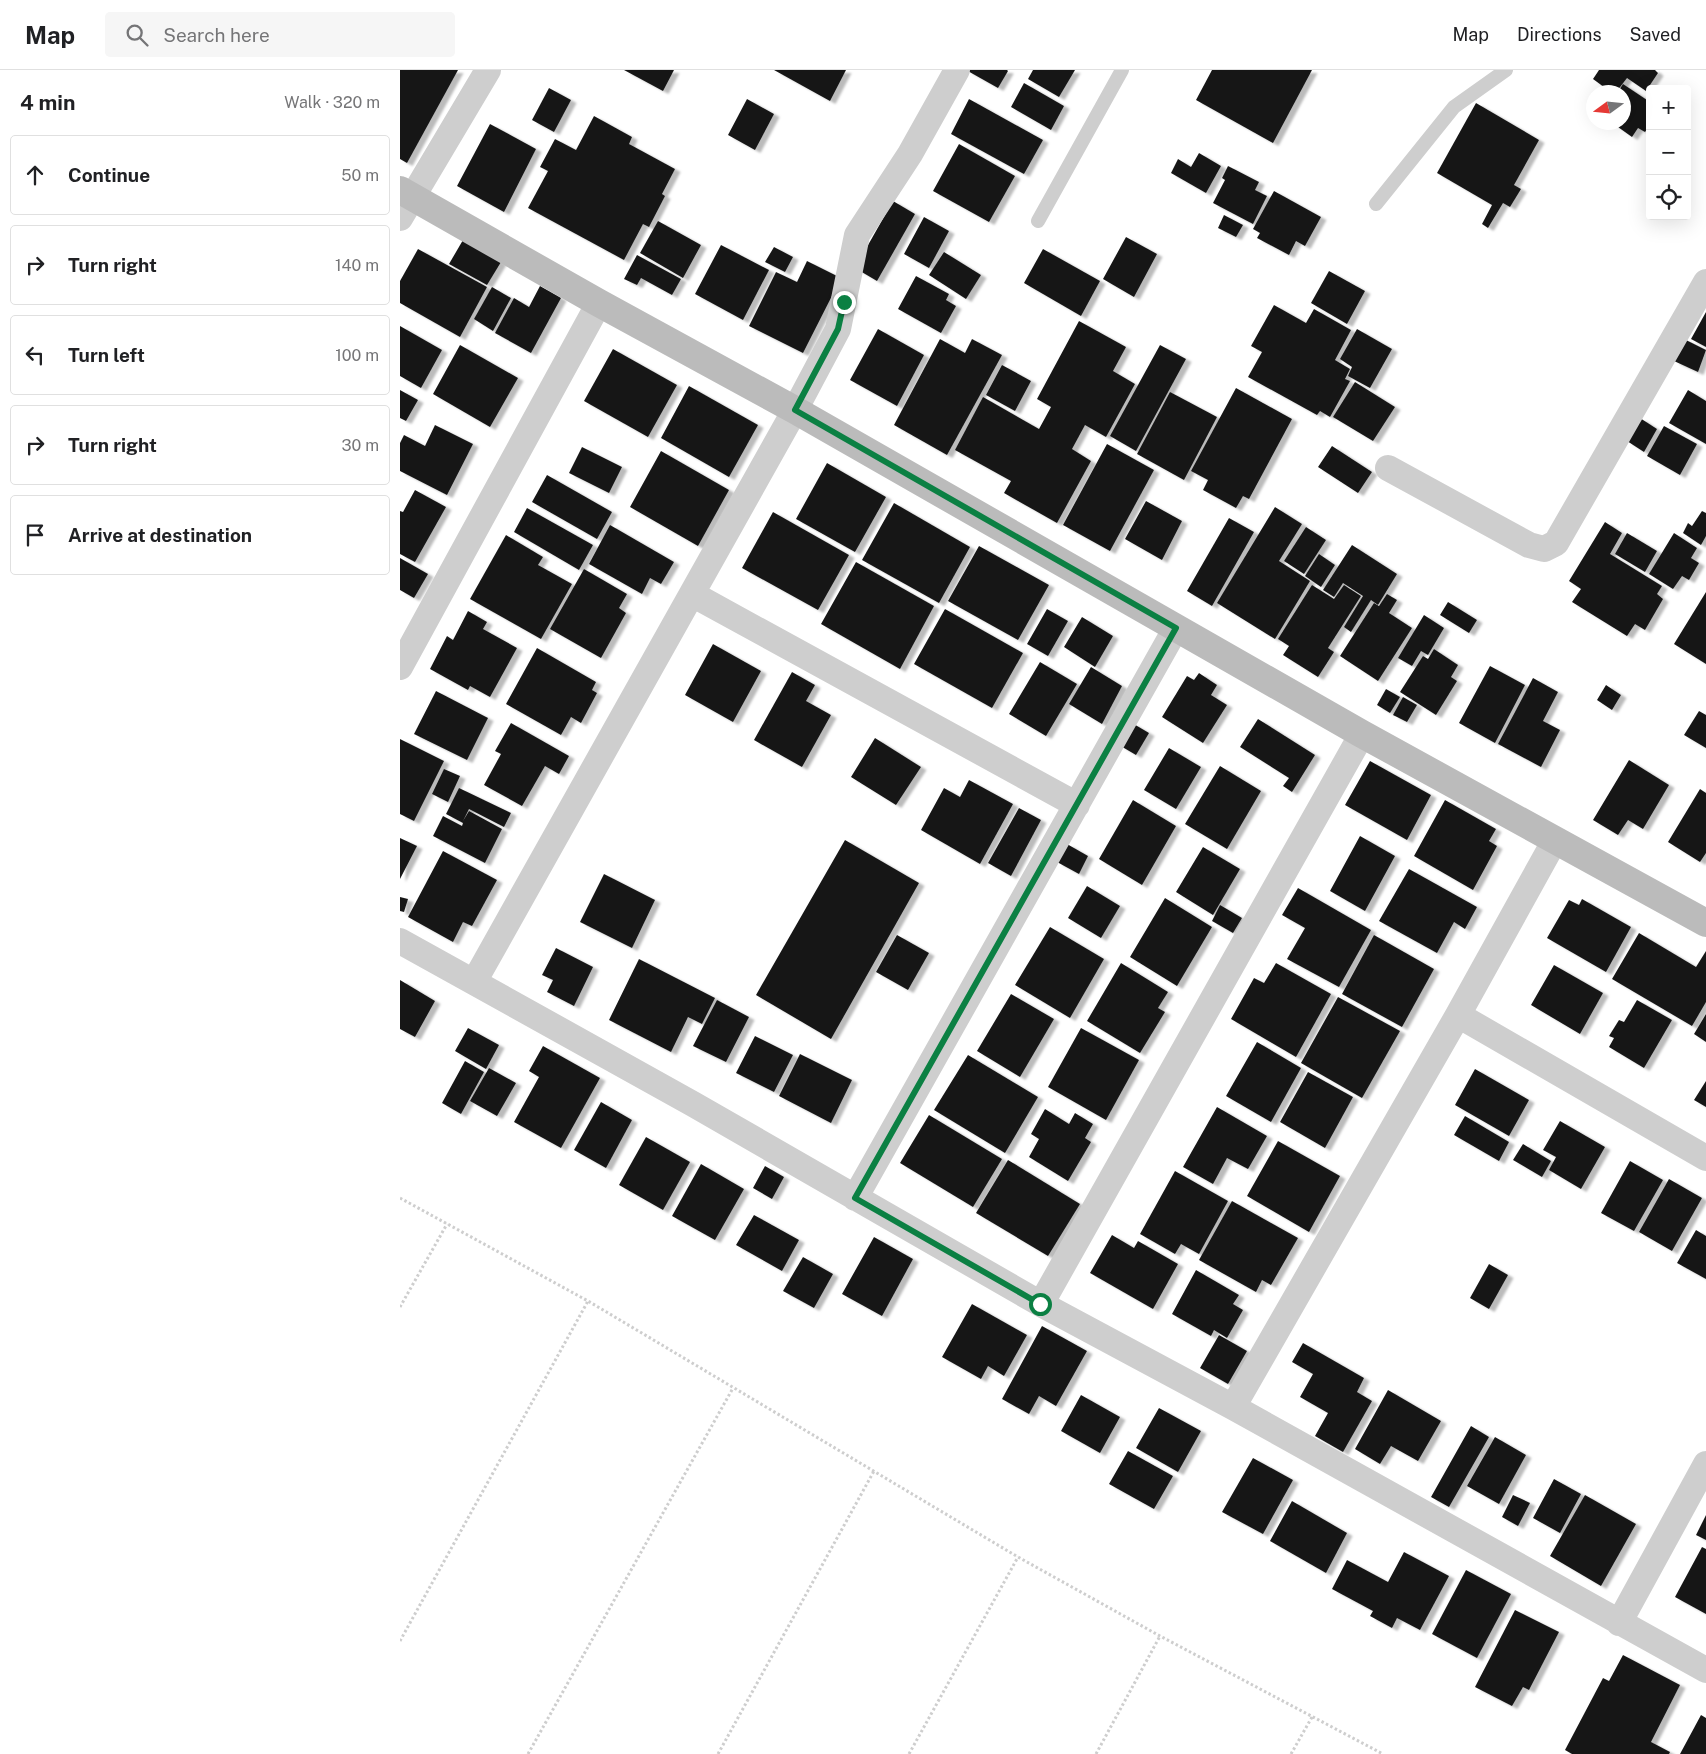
<!DOCTYPE html>
<meta charset="utf-8">
<style>
body{margin:0;font-family:"Public Sans",sans-serif;background:#f6f6f6;color:#202124}
.controls{position:absolute;right:15px;top:15px;display:grid;overflow:hidden;border-radius:5px;box-shadow:0 5px 20px #0002}
.controls button{width:45px;height:45px;display:grid;place-items:center;padding:0;border:0;border-bottom:1px solid #e0e0e0;background:#fff;color:#202124;font:25px sans-serif}
.compass{position:absolute;left:1186px;top:15px;width:45px;height:45px;border-radius:50%;background:#fff;box-shadow:0 5px 20px #0002;rotate:255deg}
.stop{position:absolute;width:15px;height:15px;margin:-11px;border:4px solid #0b8043;border-radius:50%;background:#fff}
.stop.end{background:#0b8043;border-color:#fff;box-shadow:0 1px 5px #0008}
.list{margin:0;padding:0;list-style:none}
h2{display:flex;justify-content:space-between;align-items:center;height:65px;margin:0;padding:0 20px;font-size:21px}
h2 small{font-size:16px;font-weight:400;color:#757577}
.list li{display:grid;grid-template-columns:32px 1fr auto;gap:15px;align-items:center;box-sizing:border-box;height:80px;margin:0 10px 10px;padding:0 10px;border:1px solid #e0e0e0;border-radius:5px}
.list b{display:block;font-size:19px;white-space:nowrap}
.list em{font-size:16px;font-style:normal;color:#757577}
.icon{flex:none;width:28px;height:28px;fill:none;stroke:currentColor;stroke-width:2;stroke-linecap:round;stroke-linejoin:round}
.map{position:relative;flex:none;width:1306px;height:1684px;overflow:hidden}
header{display:flex;align-items:center;gap:30px;box-sizing:border-box;height:70px;padding:0 25px;background:#fff;border-bottom:1px solid #e0e0e0}
header strong{font-size:24px}
nav{display:flex;gap:28px;margin-inline-start:auto;font-size:18px}
.search{width:350px;height:45px;background:#f6f6f6;display:flex;align-items:center;gap:12px;box-sizing:border-box;padding:0 18px;border-radius:5px;color:#757577;font-size:19px}
main{display:flex}
aside{flex:1;background:#fff}
.map>svg:first-child{display:block}
.building{fill:#181818;filter:url(#shadow)}
.lines{fill:none;stroke-linecap:round;stroke-linejoin:round}
.path{stroke:#cecece;stroke-width:3;stroke-dasharray:2.5 2.5;stroke-linecap:butt}
.lane{stroke:#cecece;stroke-width:14}
.street{stroke:#cecece;stroke-width:26}
.secondary{stroke:#bbb;stroke-width:28}
.route{stroke:#0b8043;stroke-width:6}
</style>
<header>
<strong>Map</strong>
<div class="search"><svg class="icon" aria-label="search" viewBox="0 0 24 24"><circle cx="10" cy="10" r="6"/><path d="M15 15l6 6"/></svg>Search here</div>
<nav><a>Map</a><a>Directions</a><a>Saved</a></nav>
</header>
<main>
<aside>
<h2>4 min<small>Walk · 320 m</small></h2>
<ul class="list">
<li><svg class="icon" aria-label="ahead" viewBox="0 0 24 24"><path d="M12 20V5M6 11l6-6 6 6"/></svg><div><b>Continue</b></div><em>50 m</em></li>
<li><svg class="icon" aria-label="right" viewBox="0 0 24 24"><path d="M7 20v-9h11M14 6l5 5-5 5"/></svg><div><b>Turn right</b></div><em>140 m</em></li>
<li><svg class="icon" aria-label="left" viewBox="0 0 24 24"><path d="M17 20v-9H6M10 6l-5 5 5 5"/></svg><div><b>Turn left</b></div><em>100 m</em></li>
<li><svg class="icon" aria-label="right" viewBox="0 0 24 24"><path d="M7 20v-9h11M14 6l5 5-5 5"/></svg><div><b>Turn right</b></div><em>30 m</em></li>
<li><svg class="icon" aria-label="arrive" viewBox="0 0 24 24"><path d="M6 21V4h12l-3 4 3 4H6"/></svg><div><b>Arrive at destination</b></div></li>
</ul>
</aside>
<div class="map">
<svg width="1306" height="1684" viewBox="0 0 1306 1684">
<defs>
<filter id="shadow"><feDropShadow dx="5.5" dy="3" stdDeviation="1" flood-color="#0004"/></filter>
</defs>
<rect width="100%" height="100%" fill="#fff"/>
<path class="building" d="M0 0H58L7 93 0 89Z
M224 0H274L263 21Z
M374 0H446L430 31Z
M566 0H607L608 1 598 18Z
M633 0H675L659 27 628 9Z
M812 0H912L873 73 796 30Z
M1199 0H1255L1258 3 1246 21 1227 8 1217 21 1211 17 1208 20 1193 9Z
M624 13 664 36 651 60 611 37Z
M1223 14 1250 32V55L1245 62 1238 58 1232 67 1211 52H1224V22H1218Z
M149 18 171 30 154 62 132 50Z
M347 29 374 44 355 80 328 65Z
M569 29 643 70 624 104 551 64Z
M1076 33 1139 70 1114 115 1121 119 1110 137 1103 133 1088 158 1082 154 1092 135 1037 103Z
M194 46 232 67 229 74 275 99 262 124 265 126 249 157 243 154 224 190 128 138 148 101 140 97 155 69 176 80Z
M90 54 136 79 104 142 57 116Z
M559 74 615 106 589 152 533 121Z
M799 83 821 96 806 123 771 103 778 89 791 97Z
M828 96 859 112 855 120 867 126 853 154 813 133 825 110 822 108Z
M874 121 921 147 905 176 896 171 889 185 857 168 860 163 853 159Z
M493 131 515 144 477 211 455 198Z
M824 145 843 155 836 167 818 158Z
M524 147 549 161 529 198 504 184Z
M258 151 301 175 283 208 240 183Z
M726 167 757 184 734 227 703 209Z
M63 170 101 192 87 215 49 194Z
M321 175 369 200 343 250 295 224Z
M374 177 393 187 385 202 365 192Z
M18 179 87 217 60 267 0 233V211Z
M643 179 700 211 681 246 624 213Z
M544 182 581 205 566 229 529 205Z
M237 185 281 209 272 225 241 208 237 215 224 209Z
M407 191 441 208 403 283 349 256 376 202 397 212Z
M929 201 965 221 947 254 911 233Z
M516 206 549 224 546 230 556 236 541 263 498 239Z
M140 216 161 228 131 283 95 263 114 228 129 237Z
M92 217 111 228 93 261 74 249Z
M874 235 906 253 914 239 951 260 935 290 950 299 945 309 950 311 930 347 920 341 917 345 848 307 862 282 851 276Z
M1306 242V277L1291 269Z
M679 251 726 277 713 301 735 314 706 367 685 355 672 379 691 391 657 453 604 423 611 411 555 380 583 327 639 359 651 337 637 329Z
M0 256 42 280 21 318 0 306Z
M478 259 524 285 497 336 450 310Z
M957 259 992 279 970 318 948 306 952 297 940 289Z
M540 269 565 283 572 269 602 285 547 385 494 355Z
M1284 269 1306 280 1298 302 1274 291Z
M60 275 118 308 90 357 33 324Z
M760 275 786 289 736 381 710 366Z
M213 279 277 315 248 367 184 331Z
M602 295 631 311 615 341 586 325Z
M955 312 995 337 973 371 933 347Z
M289 316 358 355 329 407 261 368Z
M836 318 892 349 849 429 843 426 836 438 803 420 808 410 791 401Z
M0 320 18 330 6 351 0 348Z
M1288 320 1306 331V374L1269 353Z
M770 322 817 347 784 410 737 384Z
M1240 348 1257 359 1244 382 1227 371Z
M35 355 73 374 47 425 0 401V373L4 365 25 376Z
M1264 356 1297 374 1280 405 1247 386Z
M707 374 754 400 710 481 663 455Z
M932 376 972 402 958 423 918 397Z
M182 377 222 397 209 423 169 403Z
M261 381 329 420 298 476 230 437Z
M427 393 486 427 455 482 396 449Z
M147 405 212 442 197 469 132 432Z
M15 420 46 437 15 492 0 484V441L3 442Z
M746 431 782 451 762 490 725 469Z
M494 433 570 477 539 533 462 490Z
M875 437 902 454 879 491 910 511 875 569 817 533Z
M127 438 193 475 179 500 114 462Z
M1302 441 1306 443V466L1301 475 1283 463 1288 453 1292 456Z
M373 442 449 485 418 540 342 498Z
M829 448 854 462 812 536 787 521Z
M1205 452 1222 463 1210 484 1262 516 1257 524 1263 529 1245 560 1235 554 1227 566 1172 532 1181 519 1169 511Z
M210 455 274 492 261 514 250 508 242 524 189 494Z
M906 457 926 470 904 504 884 491Z
M1227 463 1257 481 1245 502 1215 484Z
M1274 463 1297 478 1291 488 1299 493 1289 510 1282 506 1273 519 1249 504Z
M106 465 143 487 138 495 172 514 141 569 70 529Z
M952 475 997 504 978 535 971 530 951 562 944 557 963 526 943 513 934 527 923 520Z
M579 476 649 515 618 570 548 531Z
M919 484 935 495 921 517 905 506Z
M0 488 28 504 14 528 0 520Z
M456 492 534 536 500 599 421 554Z
M184 499 227 524 219 538 226 543 201 588 150 559Z
M912 515 934 529 944 515 961 526 928 578 934 582 918 607 883 585 889 576 878 569Z
M1306 522V594L1274 574Z
M987 524 997 530 989 543 1012 558 978 611 940 586 974 533 979 536Z
M1048 532 1077 550 1069 563 1040 545Z
M545 539 623 583 592 638 514 594Z
M647 539 668 551 648 586 627 574Z
M68 541 87 552 83 559 117 578 90 627 70 616 68 620 30 599 47 566 53 570Z
M1024 545 1044 558 1028 585 1021 581 1012 596 998 588Z
M682 547 713 566 695 597 664 577Z
M313 574 361 601 333 652 285 625Z
M137 578 196 612 192 620 197 623 181 653 171 647 161 665 106 634Z
M1034 579 1058 595 1051 607 1057 611 1036 645 1000 622 1023 586 1028 589Z
M640 592 677 614 646 666 609 644Z
M1090 596 1125 615 1095 673 1059 653Z
M691 597 722 616 702 654 669 634Z
M392 602 415 615 406 631 431 645 402 697 354 670Z
M799 603 817 615 811 625 827 635 803 673 762 647 787 606 794 610Z
M1133 608 1158 622 1143 651 1160 660 1141 697 1098 674Z
M1206 615 1221 625 1212 640 1197 630Z
M986 619 1000 627 990 643 977 635Z
M36 621 88 648 67 690 14 664Z
M1003 627 1017 635 1007 652 993 645Z
M1299 641 1306 645V678L1284 665Z
M858 649 915 685 892 722 883 716 889 708 840 677Z
M111 653 169 686 159 704 145 696 122 736 84 715 101 684 95 681Z
M732 653 749 663 736 685 719 675Z
M475 668 521 697 496 735 451 707Z
M0 669 44 691 14 751 0 744Z
M769 678 801 697 776 739 744 720Z
M1229 690 1269 715 1243 759 1228 750 1218 765 1193 750Z
M970 691 1031 725 1007 770 945 735Z
M820 696 861 721 827 779 785 754Z
M44 699 60 706 48 732 32 724Z
M569 710 613 734 580 794 521 760 544 718 560 727Z
M59 718 111 743 104 757 69 739 63 751 69 741 102 759 85 793 33 766 43 746 62 756 63 753 46 744Z
M1300 719 1306 723V783L1300 792 1268 772Z
M733 730 776 756 742 815 699 789Z
M1045 730 1096 759 1089 771 1097 776 1073 820 1014 786Z
M619 738 641 750 611 806 588 793Z
M960 766 995 786 965 841 930 821Z
M0 768 17 776 0 809Z
M445 770 519 813 431 969 356 925Z
M667 774 688 786 679 804 657 792Z
M803 777 840 799 813 845 776 822Z
M43 781 97 810 72 856 63 852 53 872 8 847Z
M1009 799 1077 837 1065 859 1054 852 1037 883 979 851Z
M204 804 255 830 232 878 180 852Z
M687 816 720 836 701 868 668 848Z
M898 818 971 860 939 917 887 889 905 858 882 845Z
M0 827 8 829 4 842 0 841Z
M765 828 812 857 777 916 730 887Z
M1182 829 1231 857 1206 902 1147 868 1169 830 1179 835Z
M820 835 842 848 833 863 812 851Z
M650 857 704 889 670 948 615 915Z
M1239 863 1296 897 1306 881V932L1292 956 1212 909Z
M497 865 529 883 508 920 476 902Z
M974 865 1034 899 1002 957 942 924Z
M156 878 193 897 174 936 147 922 153 910 142 905Z
M239 889 315 928 302 954 288 947 271 982 209 950Z
M721 893 768 922 758 938 765 942 740 983 687 951Z
M876 893 931 924 896 987 831 949 854 908 864 913Z
M1154 895 1203 923 1180 964 1131 935Z
M0 910 35 931 15 967 0 959Z
M611 924 654 949 620 1007 577 981Z
M938 927 1000 961 962 1028 901 993Z
M317 930 349 947 326 992 293 976Z
M1237 930 1272 950 1244 998 1209 977 1214 968 1209 966 1219 950 1224 952Z
M1306 944V972L1294 964Z
M68 958 99 975 86 999 55 981Z
M681 958 739 990 706 1050 648 1017Z
M355 966 393 985 374 1022 336 1003Z
M857 972 901 998 871 1052 826 1026Z
M143 976 200 1008 161 1078 114 1052 139 1007 129 1001Z
M400 984 452 1010 431 1053 379 1026Z
M568 985 638 1027 605 1083 534 1040Z
M65 991 84 1002 61 1044 42 1033Z
M89 998 116 1013 97 1046 70 1031Z
M1075 999 1129 1030 1109 1066 1055 1035Z
M908 1002 953 1027 925 1078 880 1052Z
M1306 1011V1037L1294 1030Z
M201 1032 232 1050 206 1098 174 1080Z
M817 1037 867 1066 848 1099 827 1088 813 1114 783 1097Z
M645 1039 669 1054 675 1043 693 1054 685 1068 691 1072 668 1111 629 1087 639 1069 631 1064Z
M529 1045 602 1089 573 1137 500 1093Z
M1065 1046 1109 1072 1099 1091 1054 1065Z
M1160 1051 1205 1077 1181 1119 1149 1100 1156 1087 1143 1080Z
M246 1067 290 1092 263 1140 219 1115Z
M878 1071 940 1106 909 1162 847 1126Z
M1123 1074 1151 1091 1142 1107 1113 1090Z
M608 1090 680 1134 648 1186 576 1143Z
M1230 1091 1263 1110 1234 1161 1201 1143Z
M301 1094 344 1119 315 1170 272 1146Z
M365 1096 384 1107 372 1129 353 1118Z
M775 1101 828 1131 799 1184 781 1174 775 1184 740 1164Z
M1269 1109 1302 1128 1272 1181 1239 1162Z
M832 1131 898 1168 871 1215 862 1210 856 1222 799 1190Z
M354 1145 399 1170 382 1201 336 1175Z
M1296 1160 1306 1166V1209L1277 1193Z
M712 1165 734 1178 738 1171 778 1194 753 1239 690 1203Z
M474 1167 513 1189 482 1246 442 1224Z
M403 1187 433 1204 414 1238 383 1221Z
M1089 1194 1108 1205 1089 1239 1070 1228Z
M796 1200 839 1225 833 1234 843 1240 827 1268 814 1260 811 1266 772 1244Z
M572 1234 627 1265 604 1306 588 1296 581 1309 542 1287Z
M642 1256 687 1281 656 1336 639 1326 629 1344 602 1329Z
M819 1265 847 1281 828 1314 800 1298Z
M903 1273 964 1308 957 1322 972 1331 943 1382 915 1366 928 1343 900 1327 913 1304 892 1292Z
M988 1320 1041 1351 1018 1391 991 1376 980 1394 955 1379Z
M681 1325 720 1347 700 1383 661 1361Z
M759 1338 801 1361 778 1402 736 1378Z
M1071 1356 1089 1367 1049 1437 1031 1427Z
M1095 1367 1126 1385 1099 1434 1067 1416Z
M728 1381 773 1406 754 1439 709 1414Z
M853 1388 893 1410 863 1464 822 1442Z
M1154 1409 1181 1424 1160 1463 1133 1448Z
M1113 1425 1130 1433 1118 1456 1102 1447Z
M1185 1425 1236 1454 1201 1516 1150 1486Z
M892 1431 947 1463 926 1503 870 1471Z
M1306 1445V1470L1296 1465Z
M1302 1477 1306 1479V1544L1275 1527Z
M1004 1482 1049 1506 1020 1560 997 1548 992 1558 970 1546 973 1541 932 1519 947 1490 988 1512Z
M1066 1500 1111 1524 1077 1588 1032 1564Z
M1115 1540 1159 1562 1129 1620 1123 1617 1112 1636 1075 1617Z
M1223 1585 1280 1615 1251 1672 1270 1682 1269 1684H1172L1165 1680 1203 1608 1209 1611Z
M1301 1645 1306 1648V1684H1280Z"/>
<g class="lines">
<path class="path" d="M0 1128 188 1231 618 1487 760 1566 983 1684
M0 1237 47 1154
M0 1571 188 1231
M128 1684 333 1318
M318 1684 474 1401
M509 1684 618 1487
M696 1684 760 1566
M891 1684 912 1647"/>
<path class="lane" d="M976 134 1054 37 1106 0
M638 151 722 0"/>
<path class="street" d="M0 148 88 0
M988 398 1129 475 1144 479 1156 473 1306 212
M292 524 677 735
M0 597 199 233
M0 871 293 1034 641 1234 833 1337 1306 1600
M74 912 395 340 438 259 457 165 510 84 557 0
M1058 945 1306 1088
M455 1128 776 558
M641 1234 962 664
M833 1337 1058 945 1155 770
M1219 1553 1306 1394"/>
<path class="secondary" d="M0 120 199 233 395 340 962 664 1306 853"/>
</g>
<g class="lines">
<path class="route" d="M444 232 438 259 395 340 776 558 455 1128 640 1234"/>
</g>
</svg>
<div class="controls">
<button>+</button>
<button>−</button>
<button><svg class="icon" aria-label="locate" viewBox="0 0 24 24"><circle cx="12" cy="12" r="6"/><path d="M12 2v4M12 18v4M2 12h4M18 12h4"/></svg></button>
</div>
<svg class="compass" viewBox="-18 -18 36 36"><path d="M0-13l5 13h-10z" fill="#e53935"/><path d="M0 13l5-13h-10z" fill="#757577"/></svg>
<div class="stop" style="left:640px;top:1234px"></div>
<div class="stop end" style="left:444px;top:232px"></div>
</div>
</main>
